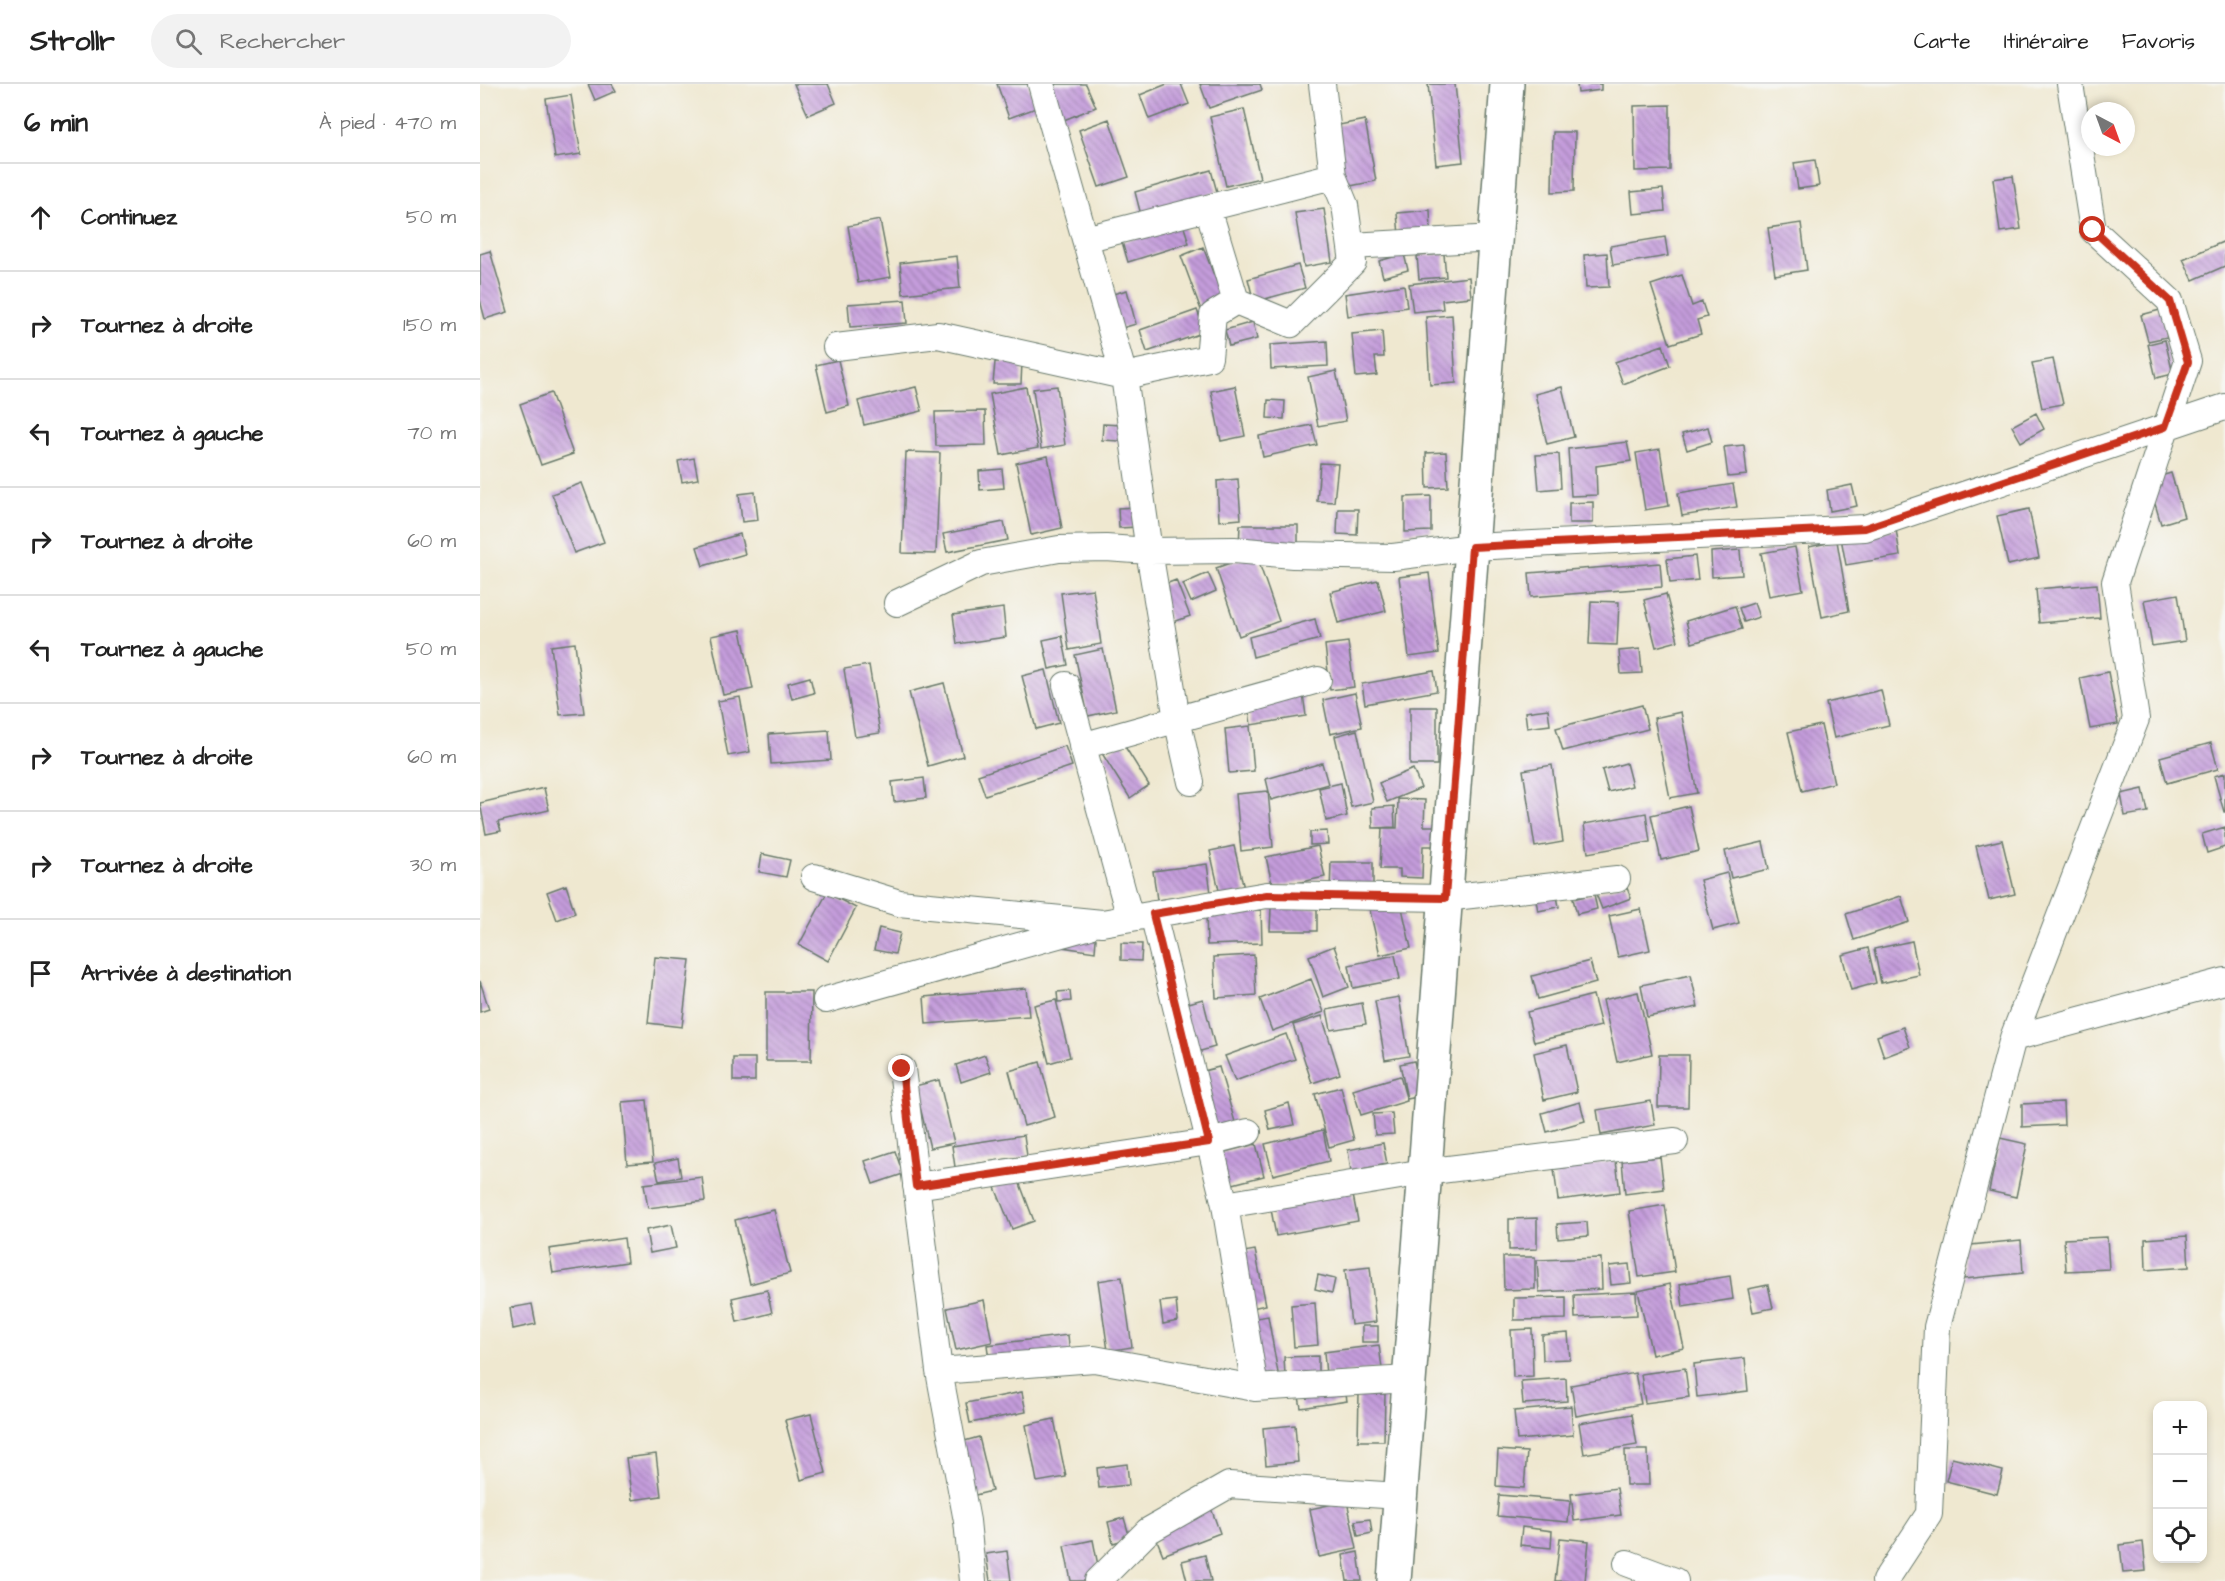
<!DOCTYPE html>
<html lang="fr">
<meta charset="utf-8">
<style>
body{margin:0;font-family:"Architects Daughter",sans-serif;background:#f2f2f2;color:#222}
.controls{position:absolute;right:18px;bottom:18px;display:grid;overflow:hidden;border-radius:12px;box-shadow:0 3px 9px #0003}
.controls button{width:54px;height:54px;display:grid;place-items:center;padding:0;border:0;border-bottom:2px solid #e0e0e0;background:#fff;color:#222;font:30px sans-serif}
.compass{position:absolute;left:1601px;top:18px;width:54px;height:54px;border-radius:50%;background:#fff;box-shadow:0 3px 9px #0003;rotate:139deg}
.stop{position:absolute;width:18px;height:18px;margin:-14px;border:4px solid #c8321e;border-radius:50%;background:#fff}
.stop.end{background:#c8321e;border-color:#fff;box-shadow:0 2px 6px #0008}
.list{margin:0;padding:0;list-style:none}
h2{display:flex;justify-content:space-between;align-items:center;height:78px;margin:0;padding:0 24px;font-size:26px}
h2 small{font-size:20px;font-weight:400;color:#767676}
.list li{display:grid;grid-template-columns:39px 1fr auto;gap:18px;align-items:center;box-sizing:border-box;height:108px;padding:0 24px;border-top:2px solid #e0e0e0}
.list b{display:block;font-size:22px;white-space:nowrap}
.list em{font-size:20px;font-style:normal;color:#767676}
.icon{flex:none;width:33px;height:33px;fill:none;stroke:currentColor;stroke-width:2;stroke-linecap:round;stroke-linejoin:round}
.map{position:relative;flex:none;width:1745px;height:1497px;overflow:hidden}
header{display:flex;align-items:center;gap:36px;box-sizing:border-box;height:84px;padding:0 30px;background:#fff;border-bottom:2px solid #e0e0e0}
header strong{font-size:28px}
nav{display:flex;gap:33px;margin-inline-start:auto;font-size:21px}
.search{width:420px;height:54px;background:#f2f2f2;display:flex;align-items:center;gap:15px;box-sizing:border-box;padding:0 21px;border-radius:33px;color:#767676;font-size:22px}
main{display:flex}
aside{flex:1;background:#fff}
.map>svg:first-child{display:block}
.building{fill:url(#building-back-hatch)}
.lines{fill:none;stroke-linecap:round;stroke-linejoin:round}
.minor-casing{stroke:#68796b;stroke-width:28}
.primary-casing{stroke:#68796b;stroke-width:36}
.minor{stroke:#fff;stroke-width:26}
.primary{stroke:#fff;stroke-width:33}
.route{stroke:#c8321e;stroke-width:8}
</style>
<header>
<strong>Strollr</strong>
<div class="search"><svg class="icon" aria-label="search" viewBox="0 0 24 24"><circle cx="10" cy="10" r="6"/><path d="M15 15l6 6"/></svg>Rechercher</div>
<nav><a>Carte</a><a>Itinéraire</a><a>Favoris</a></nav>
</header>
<main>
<aside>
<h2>6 min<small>À pied · 470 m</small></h2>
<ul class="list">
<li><svg class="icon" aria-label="ahead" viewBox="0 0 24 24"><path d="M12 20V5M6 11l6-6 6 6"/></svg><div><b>Continuez</b></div><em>50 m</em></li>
<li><svg class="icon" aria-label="right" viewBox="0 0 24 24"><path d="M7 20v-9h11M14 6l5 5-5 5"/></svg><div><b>Tournez à droite</b></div><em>150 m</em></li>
<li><svg class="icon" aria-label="left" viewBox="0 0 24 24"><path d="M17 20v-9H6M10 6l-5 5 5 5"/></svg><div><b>Tournez à gauche</b></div><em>70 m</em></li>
<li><svg class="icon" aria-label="right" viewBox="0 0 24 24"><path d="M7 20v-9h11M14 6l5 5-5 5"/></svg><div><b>Tournez à droite</b></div><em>60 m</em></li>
<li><svg class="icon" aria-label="left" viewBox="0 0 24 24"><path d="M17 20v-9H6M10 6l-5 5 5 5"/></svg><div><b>Tournez à gauche</b></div><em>50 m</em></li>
<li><svg class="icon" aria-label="right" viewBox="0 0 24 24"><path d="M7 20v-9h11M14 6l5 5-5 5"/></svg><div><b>Tournez à droite</b></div><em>60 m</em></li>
<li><svg class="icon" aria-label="right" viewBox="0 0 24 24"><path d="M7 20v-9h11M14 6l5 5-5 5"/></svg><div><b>Tournez à droite</b></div><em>30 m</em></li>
<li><svg class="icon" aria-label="arrive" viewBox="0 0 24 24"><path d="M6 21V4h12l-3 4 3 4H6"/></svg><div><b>Arrivée à destination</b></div></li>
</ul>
</aside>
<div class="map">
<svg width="1745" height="1497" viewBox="0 0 1745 1497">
<defs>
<pattern id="building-back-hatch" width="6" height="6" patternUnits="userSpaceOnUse" patternTransform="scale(1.5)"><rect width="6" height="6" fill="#c49cdb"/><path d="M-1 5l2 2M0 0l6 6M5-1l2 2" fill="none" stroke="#9f80b2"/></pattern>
</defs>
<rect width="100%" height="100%" fill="#f6f6f2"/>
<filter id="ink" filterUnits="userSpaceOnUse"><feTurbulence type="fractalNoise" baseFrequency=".0167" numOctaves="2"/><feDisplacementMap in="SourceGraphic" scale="12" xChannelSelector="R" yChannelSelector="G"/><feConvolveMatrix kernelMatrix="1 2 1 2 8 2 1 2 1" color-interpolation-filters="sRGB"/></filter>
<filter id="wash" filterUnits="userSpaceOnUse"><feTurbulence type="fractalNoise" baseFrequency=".008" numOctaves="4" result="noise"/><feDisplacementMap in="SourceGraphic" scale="24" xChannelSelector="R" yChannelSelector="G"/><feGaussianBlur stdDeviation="1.35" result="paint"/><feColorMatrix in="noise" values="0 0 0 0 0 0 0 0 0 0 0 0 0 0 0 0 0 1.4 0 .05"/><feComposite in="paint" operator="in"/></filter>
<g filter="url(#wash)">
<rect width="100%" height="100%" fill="#efe8d0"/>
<g id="blocks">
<path class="building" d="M108 0H132L136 7 115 16Z
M314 0H348L356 19 328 31Z
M517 0H548L556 24 529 34Z
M570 0H606L616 23 584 36Z
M687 0H701L709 20 669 35 660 11Z
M720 0H780L782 6 729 24Z
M948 0H975L983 78 956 81Z
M1097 0H1121V6L1098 9Z
M91 11 101 70 75 74 66 15Z
M1190 21V86L1155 87 1154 22Z
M764 25 780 94 746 102 730 33Z
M629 35 649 93 619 103 599 46Z
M885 36 896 97 865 103 854 42Z
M1073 48H1095L1094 107 1072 108Z
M1335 76 1339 102 1318 105 1314 79Z
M731 86 737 108 661 131 655 108Z
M1533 92 1541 145 1520 148 1513 95Z
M1183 105 1185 127 1153 130 1151 108Z
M844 125 852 178 824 183 815 129Z
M950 126 951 147 919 151 917 129Z
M400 136 411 193 378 199 368 142Z
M1321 139 1327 186 1295 191 1288 144Z
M703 140 709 159 648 178 642 158Z
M1185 153 1188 172 1133 181 1130 162Z
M1745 157V182L1713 196 1703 175Z
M723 163 744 217 721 226 701 172Z
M10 167 28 228 5 235 0 216V170Z
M1127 169 1129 203 1106 204 1104 171Z
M924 170 928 186 903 193 899 177Z
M964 170 966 193 939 195 937 172Z
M477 172 480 204 423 210 420 179Z
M818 181 825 204 774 218 768 195Z
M1202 191 1212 222 1222 218 1227 233 1217 236 1221 250 1190 260 1171 201Z
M989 193 991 213 962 216 963 225 933 228 929 200Z
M924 201 927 223 868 232 865 210Z
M647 206 656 240 635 246 626 212Z
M425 216 427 239 370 243 368 220Z
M717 226 725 248 667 268 660 246Z
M1680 226 1687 253 1668 257 1661 231Z
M972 231 976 299 950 301 946 233Z
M773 238 777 255 749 262 745 246Z
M902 247 904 273H895L897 291 876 293 872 250Z
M1685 256 1693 290 1676 294 1668 260Z
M847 257 848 282 791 285 790 261Z
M1183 261 1190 282 1143 300 1135 278Z
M1573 275 1583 320 1562 324 1552 279Z
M358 276 369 322 347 328 336 281Z
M515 278H542L541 300H513Z
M856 287 866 337 838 342 828 293Z
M577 302 585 361 561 365 553 305Z
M755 302 765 352 741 357 731 307Z
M436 303 442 327 384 341 378 317Z
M546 303 558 364 521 371 510 310Z
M1082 303 1094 353 1067 360 1055 310Z
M71 309 93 370 61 381 40 320Z
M788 316 805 317 804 335 787 334Z
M505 327 506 361 456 362 455 328Z
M1556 329 1564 345 1541 358 1532 342Z
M623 340 641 341 640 357 622 356Z
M832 341 837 361 783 373 779 352Z
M1228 343 1232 358 1207 366 1202 350Z
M1147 358 1151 377 1116 382 1117 411 1091 412 1088 365Z
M1264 361 1267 391 1248 393 1244 363Z
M1180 365 1189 422 1165 426 1156 369Z
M426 368 460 369 456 470 422 469Z
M966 368 968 403 947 404 946 369Z
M1079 370 1081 404 1059 406 1056 371Z
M568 372 582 444 551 451 536 379Z
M214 374 218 395 202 398 198 377Z
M840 379 858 380 854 418 837 417Z
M522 385 524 404 500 406 499 387Z
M1691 389 1704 433 1681 440 1668 396Z
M758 395 761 435 739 437 737 397Z
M102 399 124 458 94 469 72 410Z
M1253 400 1257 423 1202 432 1198 409Z
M1372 401 1377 422 1350 427 1347 406Z
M275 408 278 436 262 438 259 410Z
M951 412V447L925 448V413Z
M1113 418V439H1089V419Z
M657 423 658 443 639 444 638 424Z
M858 425H878L877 451 857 450Z
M1549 425 1559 474 1528 481 1517 432Z
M524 438 528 456 467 468 463 450Z
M760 441H818V462H759Z
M1416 445 1420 472 1366 481 1361 454Z
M260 450 265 470 223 482 217 463Z
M1357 457 1369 527 1342 533 1329 463Z
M1315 463 1323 506 1289 512 1281 469Z
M1260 466 1262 491 1232 493 1231 468Z
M776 470 799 537 759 552 736 484Z
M1215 472 1218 496 1190 499 1187 475Z
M1180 479 1182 503 1051 513 1049 489Z
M728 489 736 507 711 518 703 500Z
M949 489 959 569 929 573 919 493Z
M696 496 710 532 691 539 678 503Z
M898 496 906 527 858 539 850 508Z
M1617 500 1620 534 1559 539 1556 505Z
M613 505 621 560 589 566 581 509Z
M1186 510 1198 557 1176 563 1164 516Z
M1698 510 1705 557 1672 562 1664 516Z
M1111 517 1139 518 1137 561 1109 560Z
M1274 519 1279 533 1264 538 1259 524Z
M1255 522 1262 545 1212 559 1206 537Z
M523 524 526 553 477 560 473 531Z
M835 535 840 555 773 573 769 553Z
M261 546 273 605 243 611 231 552Z
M582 552 588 581 569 585 563 556Z
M868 558 874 603 850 606 845 561Z
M95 559 104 629 80 631 71 562Z
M623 565 636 626 608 632 595 571Z
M1160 565 1162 589 1141 590 1139 567Z
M389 581 400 649 375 653 364 585Z
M566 586 579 639 556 645 542 592Z
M954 587 957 607 885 620 882 600Z
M1628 588 1638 640 1610 645 1600 594Z
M330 593 334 609 312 615 308 599Z
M464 599 483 672 448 682 429 608Z
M1401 606 1409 641 1354 654 1346 619Z
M875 609 882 643 850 650 843 616Z
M823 610 826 632 771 641 768 618Z
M260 613 270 668 248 672 238 617Z
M1162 621 1168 645 1083 667 1076 644Z
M930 623H957V681H930Z
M1068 625 1070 641 1047 644 1045 628Z
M1201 628 1217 709 1190 714 1174 634Z
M1341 641 1354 699 1322 707 1308 648Z
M770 642 774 687 749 689 745 645Z
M349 646 351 676 291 680 289 650Z
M877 646 893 718 871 723 855 652Z
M642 658 669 701 650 714 623 671Z
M1731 659 1738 685 1687 699 1680 673Z
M585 662 592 682 505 711 498 691Z
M842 679 848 700 791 716 786 695Z
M1146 679 1152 702 1128 708 1122 686Z
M1072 681 1083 758 1055 763 1043 686Z
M933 685 941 704 907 718 899 699Z
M1745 689V728H1744L1734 692Z
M444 694 446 714 414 718 412 698Z
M861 699 867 732 846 737 839 704Z
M64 704 69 726 18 738 21 747 6 750 0 719Z
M1663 705 1668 728 1645 732 1641 710Z
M788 707 793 763 761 767 756 710Z
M918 715 945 716 944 742H956L955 762H943L942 794 920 793V785H900L902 744H917Z
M914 722 915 743 893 744 892 724Z
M1209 722 1219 767 1181 776 1171 731Z
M1166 729 1170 758 1108 769 1104 740Z
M1745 743V763L1727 769 1722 750Z
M847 747 848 760 830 761V748Z
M1522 756 1535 810 1509 816 1496 762Z
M1283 758 1289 785 1251 794 1245 767Z
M754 762 765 809 741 815 730 767Z
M838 762 845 793 793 804 786 773Z
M282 770 310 776 306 793 279 788Z
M851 778H893V809H850Z
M727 780 731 809 677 816 673 787Z
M1247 789 1259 839 1233 846 1220 796Z
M1145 799 1151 814 1122 825 1116 810Z
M86 801 95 829 77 836 67 808Z
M1076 806 1079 823 1058 827 1055 811Z
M347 809 376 824 348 877 319 861Z
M1114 810 1117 825 1097 830 1093 815Z
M1421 812 1429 838 1374 856 1366 830Z
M920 815 931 864 900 871 889 822Z
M791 824H837V847H790Z
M1161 825 1170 866 1138 873 1129 832Z
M781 826 782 859 727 861 726 828Z
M399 844 420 849 415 870 394 866Z
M583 851 616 855 615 868 582 863Z
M1432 857 1439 891 1401 899 1394 865Z
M641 859 662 860 661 877 641 876Z
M854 862 869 903 843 913 829 872Z
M1388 864 1396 899 1371 906 1362 871Z
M774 871 776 911 736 914 734 873Z
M915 871 920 895 873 904 869 881Z
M175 873 210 876 202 943 168 939Z
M1110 877 1116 899 1058 915 1052 892Z
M1211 891 1218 923 1167 933 1161 901Z
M831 895 844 928 792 947 780 915Z
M0 897 9 925 0 928Z
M546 904 549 932 446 940 444 913Z
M590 907 591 917 578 918 577 908Z
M286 908H332L331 977H286Z
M1158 908 1172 970 1137 978 1123 916Z
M1113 911 1121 942 1054 958 1047 928Z
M919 913 929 972 905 976 895 917Z
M723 915 735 963 710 970 698 922Z
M576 916 590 973 569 979 554 921Z
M882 919 886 940 851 946 847 926Z
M842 932 860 990 832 999 813 941Z
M1423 943 1430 963 1404 973 1397 952Z
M806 950 815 975 755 997 745 972Z
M1087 961 1097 1008 1064 1016 1054 969Z
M505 971 511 988 481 998 476 981Z
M1179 971H1209L1208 1023H1178Z
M253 974H275V997H253Z
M934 977 942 1012 927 1015 920 980Z
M560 978 575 1033 544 1042 529 987Z
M739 983 755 1038 732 1044 716 989Z
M920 992 927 1017 881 1031 873 1006Z
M459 996 474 1059 450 1064 435 1002Z
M861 1003 874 1056 849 1063 835 1010Z
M167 1016 173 1078 147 1080 142 1018Z
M1171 1017 1175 1041 1121 1051 1117 1026Z
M1100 1018 1105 1037 1067 1048 1062 1029Z
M1583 1018 1584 1041 1542 1043V1020Z
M809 1019 814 1041 790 1046 785 1026Z
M912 1029 914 1050 895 1051 893 1030Z
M843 1046 849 1077 793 1091 785 1060Z
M544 1051 547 1072 475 1083 472 1062Z
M1520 1054 1547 1060 1536 1113 1509 1107Z
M903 1059 907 1080 871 1087 868 1066Z
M776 1060 784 1092 745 1102 737 1070Z
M415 1067 423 1090 393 1100 385 1077Z
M1180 1073 1184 1105 1145 1110 1142 1077Z
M198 1074 201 1093 179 1097 175 1079Z
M1136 1077 1140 1108 1078 1116 1074 1085Z
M537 1092 554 1137 532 1145 514 1101Z
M222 1093 225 1117 168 1124 164 1100Z
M872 1106 878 1137 796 1152 790 1120Z
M1185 1121 1195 1188 1159 1193 1149 1127Z
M294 1126 310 1189 270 1200 255 1136Z
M1057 1134V1165L1029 1166V1135Z
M1107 1138 1108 1152 1078 1155 1077 1140Z
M191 1141 196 1164 170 1169 166 1146Z
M1707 1152 1709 1183 1666 1186 1665 1155Z
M1627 1153 1629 1185 1586 1187 1584 1155Z
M144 1154 147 1178 73 1189 69 1165Z
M1541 1156 1543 1189 1484 1195 1481 1162Z
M775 1166 786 1221 762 1226 752 1170Z
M1023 1173H1055V1205L1024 1206Z
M1121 1174 1122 1205 1059 1208 1057 1176Z
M1149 1180 1151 1199 1131 1201 1129 1182Z
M890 1183 896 1238 871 1241 865 1186Z
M838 1191 855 1195 852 1209 835 1205Z
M1250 1192 1253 1215 1203 1223 1200 1200Z
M642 1193 652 1263 628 1267 618 1197Z
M1190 1200 1204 1264 1172 1271 1158 1207Z
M1288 1201 1293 1224 1273 1228 1268 1205Z
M287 1206 292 1229 257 1238 252 1214Z
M1156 1208 1157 1231 1095 1234 1094 1211Z
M1086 1213V1235L1034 1236V1214Z
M504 1216 512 1258 476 1266 467 1224Z
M696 1216 698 1237 683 1240 680 1218Z
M835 1219 838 1261 814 1263 811 1221Z
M52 1220 56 1240 33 1245 30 1224Z
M788 1232 798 1289 776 1294 765 1236Z
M882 1242H898V1258H882Z
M1052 1245 1053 1292 1033 1293 1031 1246Z
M1088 1249 1090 1275 1063 1276 1062 1251Z
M588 1251 590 1272 510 1282 507 1261Z
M899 1261 902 1285 846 1291 844 1268Z
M838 1272V1291L805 1292 804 1273Z
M1265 1274 1268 1307 1217 1313 1214 1280Z
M1205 1284 1209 1313 1165 1319 1161 1290Z
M1155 1289 1161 1320 1096 1332 1091 1301Z
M1086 1294 1087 1317 1043 1320 1041 1297Z
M864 1299 867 1317 821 1324 818 1307Z
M542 1308 546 1328 490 1339 486 1319Z
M879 1309 905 1310 904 1357H878Z
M1091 1322 1093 1351 1037 1356 1034 1327Z
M331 1330 346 1389 321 1396 305 1336Z
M1152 1330 1157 1361 1104 1370 1099 1339Z
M574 1335 586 1393 557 1398 546 1341Z
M815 1341 818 1378 786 1381 783 1344Z
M499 1353 512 1407 491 1412 477 1359Z
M1018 1366 1047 1368 1044 1404 1016 1402Z
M1145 1366H1168L1169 1401H1146Z
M176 1370 181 1412 152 1416 146 1374Z
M1472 1374 1523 1387 1517 1410 1466 1397Z
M647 1380 649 1401 619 1404 617 1384Z
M1137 1404 1141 1431 1094 1437 1091 1410Z
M1019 1411 1090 1417 1088 1438 1017 1432Z
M867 1417 877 1465 839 1473 830 1425Z
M731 1424 740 1449 683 1471 673 1446Z
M644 1434 650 1454 633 1459 628 1438Z
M890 1435 892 1449 878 1452 875 1437Z
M1042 1443 1072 1447 1071 1464 1040 1461Z
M1080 1454 1109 1457 1105 1497H1075Z
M613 1456 621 1497H591L584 1462Z
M1663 1458 1666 1487 1643 1489 1640 1461Z
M527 1467 531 1497H510L506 1470Z
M878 1468 882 1497H867L863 1471Z
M725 1471 731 1497H707L702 1477Z"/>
</g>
</g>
<g filter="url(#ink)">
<use href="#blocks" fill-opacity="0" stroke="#68796b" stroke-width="1.5"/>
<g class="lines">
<g class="minor-casing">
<path id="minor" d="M561 0 644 292 669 467 697 635 711 698
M728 124 756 217
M605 155 853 92
M871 162 1015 154
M356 263 458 251 644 292 729 274 733 231 756 217 811 240 873 178 865 121 853 92 842 0
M417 519 501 479 579 465 626 464 669 467 754 466 813 471 913 473 992 463 1385 444 1745 323
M586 601 650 834
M602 662 838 596
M334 793 419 819 622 839 787 811 965 814 1137 795
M673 830 745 1121 775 1304
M346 916 607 843
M1533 954 1745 897
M422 985 459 1287 487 1437 493 1497
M436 1102 729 1058 768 1048
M745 1121 944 1088 1195 1057
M459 1287 614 1275 775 1304 929 1295
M1147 1479 1195 1497
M618 1497 668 1447 749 1401 920 1412
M1405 1497 1449 1430 1457 1243 1533 954 1656 635 1635 498 1708 277 1690 217 1613 146 1590 0"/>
</g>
<g class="primary-casing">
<path id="primary" d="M914 1497 1027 0"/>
</g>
<use href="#minor" class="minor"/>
<use href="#primary" class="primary"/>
</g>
</g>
<g class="lines" filter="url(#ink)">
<path class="route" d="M422 985 436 1102 729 1058 673 830 787 811 965 814 992 463 1385 444 1685 343 1708 278 1690 217 1613 146"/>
</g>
</svg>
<div class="controls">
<button>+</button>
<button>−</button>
<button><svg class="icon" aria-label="locate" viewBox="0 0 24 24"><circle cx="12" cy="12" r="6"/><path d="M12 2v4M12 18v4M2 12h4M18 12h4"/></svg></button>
</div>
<svg class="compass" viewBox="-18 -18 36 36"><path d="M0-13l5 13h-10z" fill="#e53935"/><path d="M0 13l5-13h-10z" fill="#767676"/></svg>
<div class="stop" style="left:1613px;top:146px"></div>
<div class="stop end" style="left:422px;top:985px"></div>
</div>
</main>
